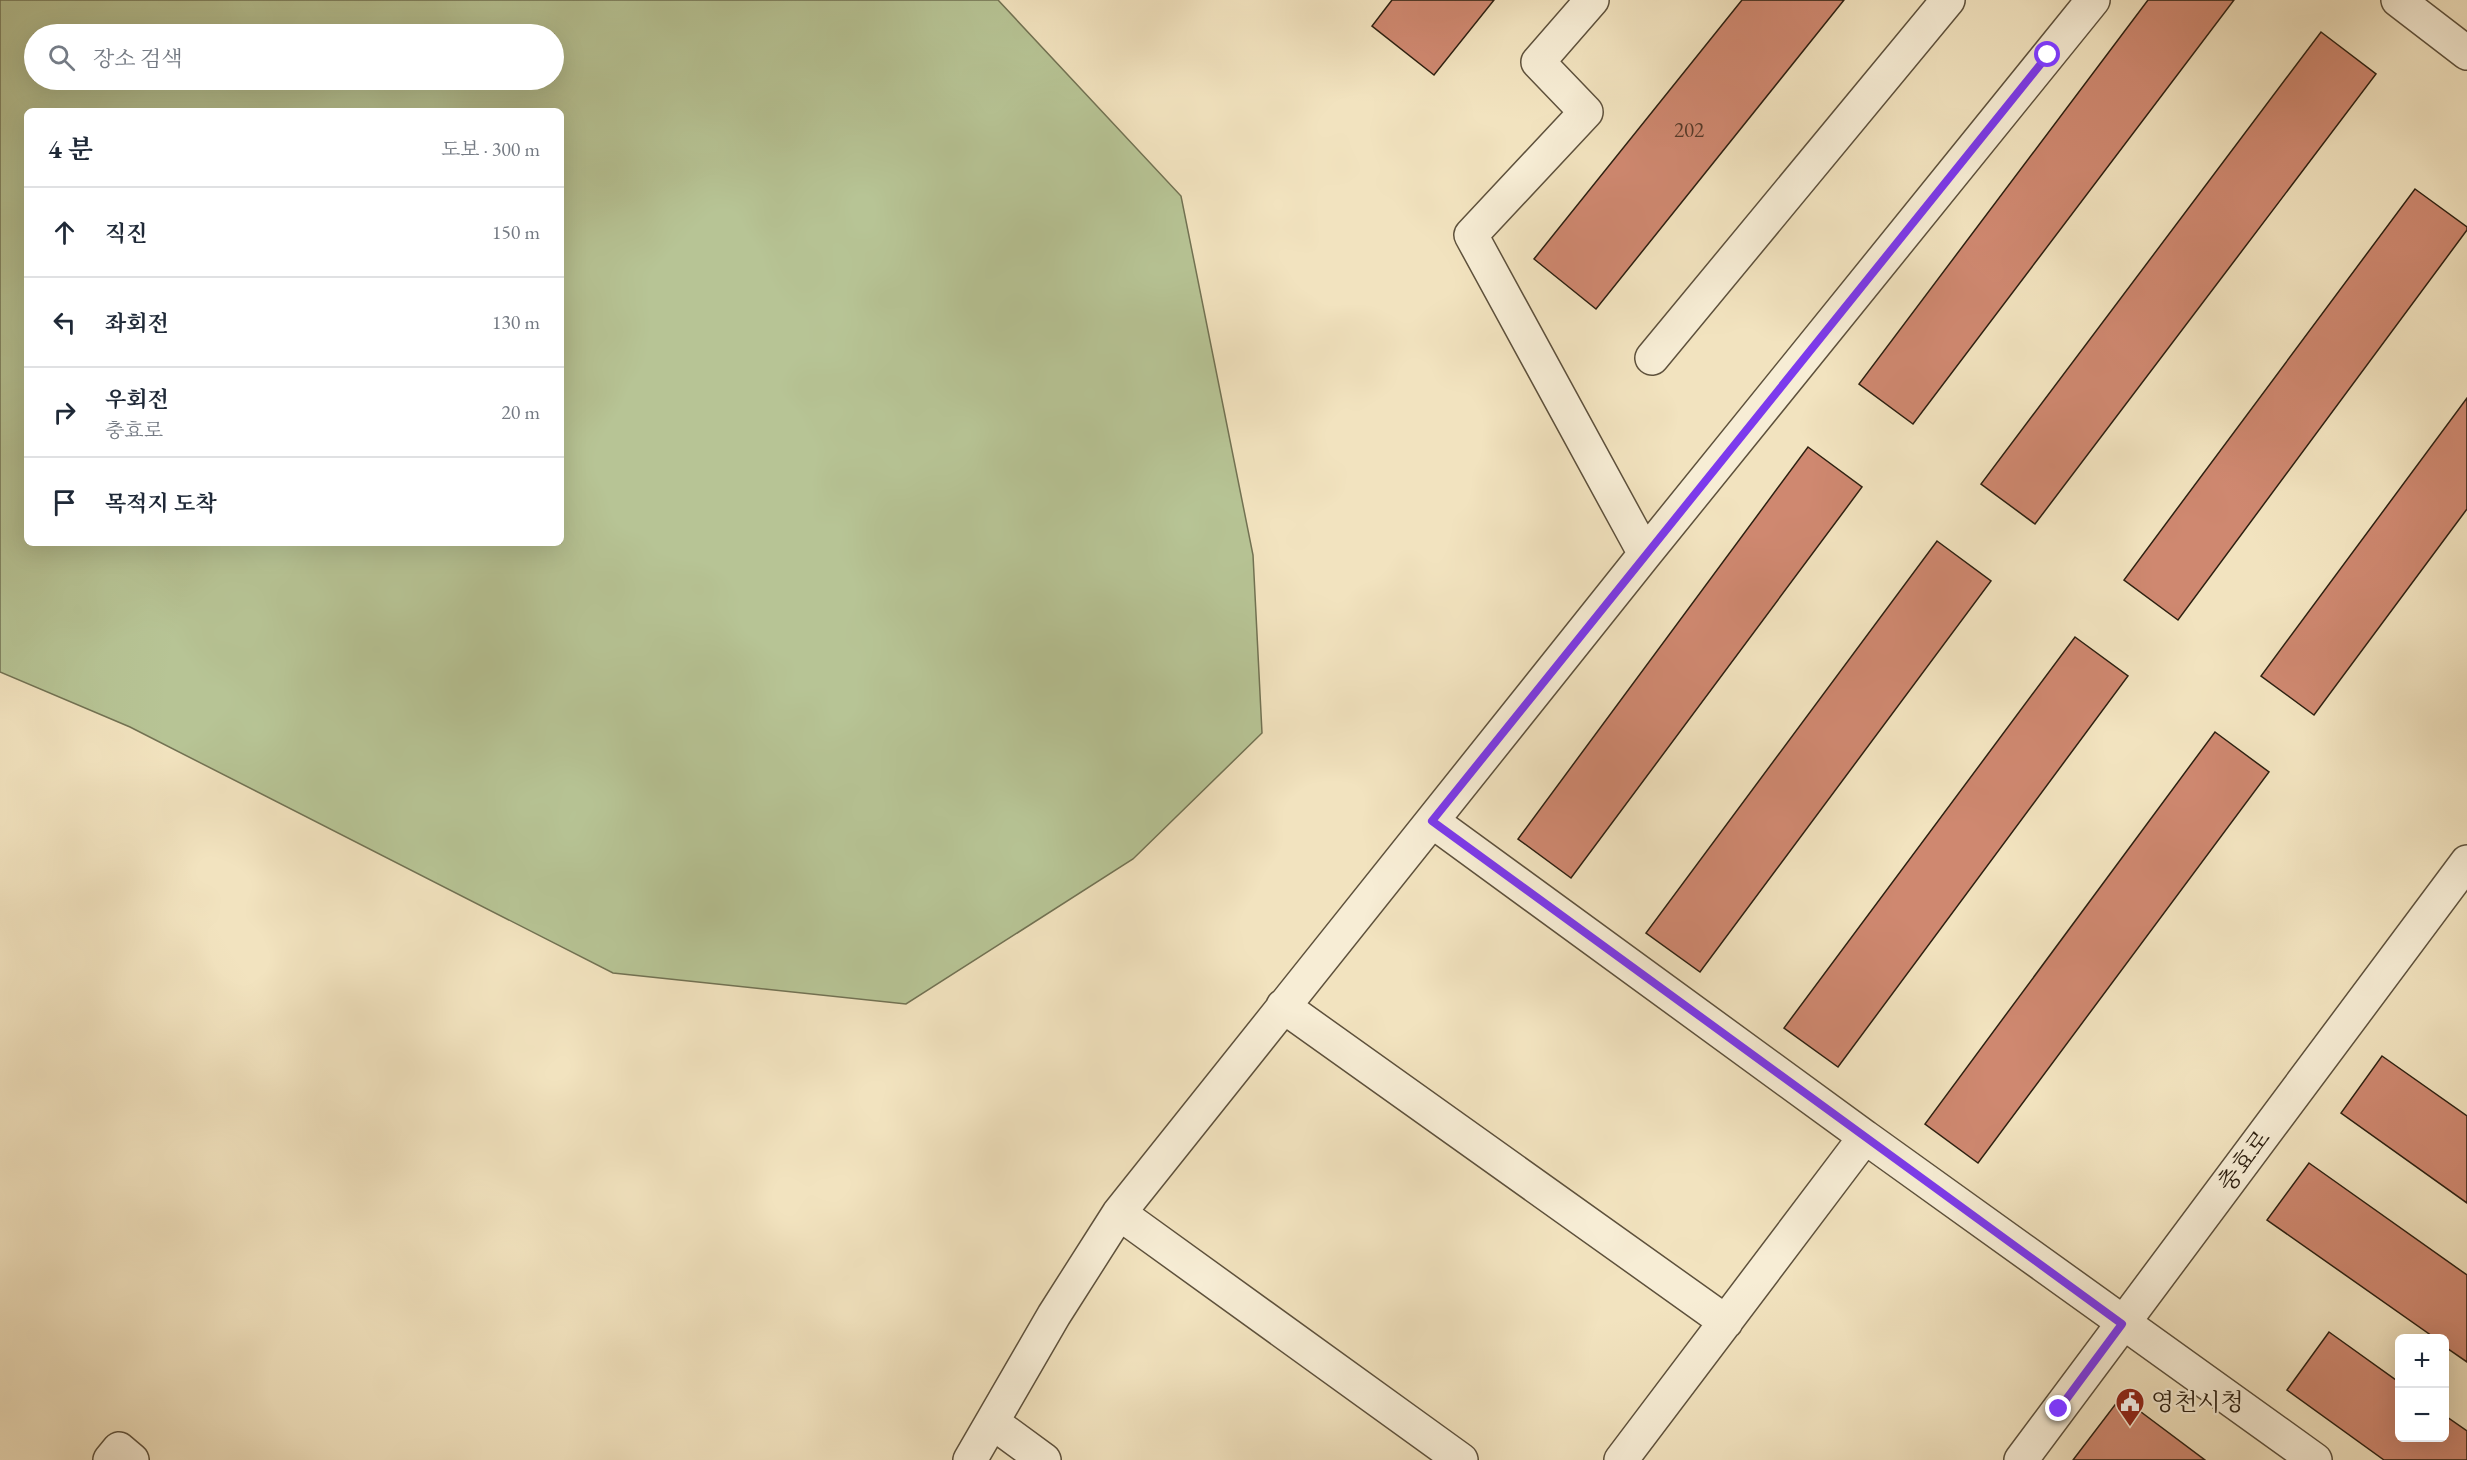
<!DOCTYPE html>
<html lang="ko">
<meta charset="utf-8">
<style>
body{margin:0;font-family:"EB Garamond","Noto Serif KR",serif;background:#f6f6f7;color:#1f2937}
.controls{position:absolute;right:18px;bottom:18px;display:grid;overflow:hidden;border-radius:9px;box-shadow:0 6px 24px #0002}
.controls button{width:54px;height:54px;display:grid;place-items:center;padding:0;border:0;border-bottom:2px solid #e0e1e3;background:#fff;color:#1f2937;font:30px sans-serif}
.stop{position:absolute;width:18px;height:18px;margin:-14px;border:4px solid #7c3aed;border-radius:50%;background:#fff}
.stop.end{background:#7c3aed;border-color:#fff;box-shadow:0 2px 6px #0008}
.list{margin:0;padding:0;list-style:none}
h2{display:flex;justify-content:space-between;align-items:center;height:78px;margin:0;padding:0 24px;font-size:26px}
h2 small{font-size:20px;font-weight:400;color:#747a83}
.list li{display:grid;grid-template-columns:39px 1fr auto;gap:18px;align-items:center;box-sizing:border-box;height:90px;padding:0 24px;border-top:2px solid #e0e1e3}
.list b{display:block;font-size:22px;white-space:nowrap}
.list p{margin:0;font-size:20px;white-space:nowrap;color:#747a83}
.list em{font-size:20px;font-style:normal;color:#747a83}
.icon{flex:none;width:33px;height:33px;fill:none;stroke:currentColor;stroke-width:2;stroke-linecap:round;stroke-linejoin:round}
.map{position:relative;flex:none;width:2467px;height:1460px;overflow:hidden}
.search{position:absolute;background:#fff;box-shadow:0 6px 24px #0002;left:24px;top:24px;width:540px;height:66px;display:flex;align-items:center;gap:15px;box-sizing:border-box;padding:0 21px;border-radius:33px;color:#747a83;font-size:22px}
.panel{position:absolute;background:#fff;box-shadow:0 6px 24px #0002;left:24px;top:108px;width:540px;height:438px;border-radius:9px}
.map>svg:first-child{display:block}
.green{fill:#b7c495;stroke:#727253;stroke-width:1.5;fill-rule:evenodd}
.building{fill:#cf8870;stroke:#2d2011;stroke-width:1.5}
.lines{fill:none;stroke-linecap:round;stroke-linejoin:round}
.minor-casing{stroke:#5e513c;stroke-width:36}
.minor{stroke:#f7edd5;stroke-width:33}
.route{stroke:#7c3aed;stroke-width:8}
.labels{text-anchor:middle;stroke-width:4.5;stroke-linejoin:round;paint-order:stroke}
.number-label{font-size:21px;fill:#563a29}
.street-label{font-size:24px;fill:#2d2011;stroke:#f7edd5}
.poi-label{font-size:24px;fill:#2d2011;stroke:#f7edd5;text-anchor:start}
</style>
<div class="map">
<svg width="2467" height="1460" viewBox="0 0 2467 1460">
<rect width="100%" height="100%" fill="#f2e3bf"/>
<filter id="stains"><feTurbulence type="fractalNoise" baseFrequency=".00333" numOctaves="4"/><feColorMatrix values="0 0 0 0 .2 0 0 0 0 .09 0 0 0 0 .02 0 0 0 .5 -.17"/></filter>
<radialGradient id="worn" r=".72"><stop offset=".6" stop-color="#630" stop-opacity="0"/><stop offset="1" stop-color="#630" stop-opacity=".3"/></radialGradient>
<path class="green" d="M0 0H998L1181 196 1253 555 1262 733 1133 859 906 1004 613 973 130 727 0 672ZM34 34H554V80H34ZM27 111H561V543H27Z"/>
<path class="building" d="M1392 0H1494L1434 75 1372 26Z
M1742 0H1844L1596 309 1534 259Z
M2148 0H2234L1913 424 1859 384Z
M2321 32 2376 74 2035 524 1981 484Z
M2415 189 2467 227V230L2178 620 2124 580Z
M2467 398V509L2314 715 2261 676Z
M1808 447 1862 487 1571 878 1518 839Z
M1937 541 1991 581 1700 972 1646 933Z
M2075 637 2128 676 1838 1067 1784 1028Z
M2215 732 2269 772 1978 1163 1925 1124Z
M2382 1056 2467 1116V1203L2341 1113Z
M2309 1163 2467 1275V1362L2444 1346V1338H2435L2267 1220Z
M2329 1332 2400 1383V1438H2444V1415L2467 1431V1460H2384L2287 1390Z
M2121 1397 2205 1460H2073Z"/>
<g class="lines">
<g class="minor-casing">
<path id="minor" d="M1592 0 1538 62 1586 112 1471 235 1645 554
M2398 0 2467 53
M1652 358 1948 0
M1432 821 1865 1137 1621 1460
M1283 1006 1726 1322
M1865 1137 2315 1460
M1119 1213 1461 1460
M992 1422 1044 1460
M110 1460 119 1449 132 1460
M970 1460 1054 1315 1119 1213 1645 554 2093 0
M2021 1460 2467 862"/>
</g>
<use href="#minor" class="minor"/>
</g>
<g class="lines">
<path class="route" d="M2048 55 1432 821 2122 1324 2059 1409"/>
</g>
<defs>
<g id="civic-pin" transform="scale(1.5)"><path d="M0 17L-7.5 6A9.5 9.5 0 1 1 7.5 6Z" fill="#8f2418" stroke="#f7edd5"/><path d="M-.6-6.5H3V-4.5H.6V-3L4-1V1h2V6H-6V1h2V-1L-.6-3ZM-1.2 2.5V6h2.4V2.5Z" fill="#fff"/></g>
</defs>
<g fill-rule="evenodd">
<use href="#civic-pin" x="2130" y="1402"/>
</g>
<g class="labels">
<g class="number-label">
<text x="1689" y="137">202</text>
</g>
<g class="street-label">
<text transform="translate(2244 1161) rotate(-53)" y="8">충효로</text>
</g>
<g class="poi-label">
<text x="2151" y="1410">영천시청</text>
</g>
</g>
<rect width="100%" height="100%" filter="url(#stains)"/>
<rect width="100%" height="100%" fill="url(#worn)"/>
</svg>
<div class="controls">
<button>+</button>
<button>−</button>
</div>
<div class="stop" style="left:2048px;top:55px"></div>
<div class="stop end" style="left:2059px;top:1409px"></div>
<div class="search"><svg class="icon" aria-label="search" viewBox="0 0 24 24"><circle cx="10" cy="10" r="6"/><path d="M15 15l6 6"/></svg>장소 검색</div>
<section class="panel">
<h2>4 분<small>도보 · 300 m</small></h2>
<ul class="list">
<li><svg class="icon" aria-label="ahead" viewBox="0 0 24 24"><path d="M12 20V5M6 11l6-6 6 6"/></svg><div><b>직진</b></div><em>150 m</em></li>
<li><svg class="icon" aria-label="left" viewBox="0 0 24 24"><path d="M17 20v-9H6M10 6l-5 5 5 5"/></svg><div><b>좌회전</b></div><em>130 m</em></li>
<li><svg class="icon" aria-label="right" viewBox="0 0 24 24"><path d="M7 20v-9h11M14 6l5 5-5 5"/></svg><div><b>우회전</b><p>충효로</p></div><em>20 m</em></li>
<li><svg class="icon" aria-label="arrive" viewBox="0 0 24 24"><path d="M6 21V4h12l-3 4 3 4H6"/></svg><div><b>목적지 도착</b></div></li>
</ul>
</section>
</div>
